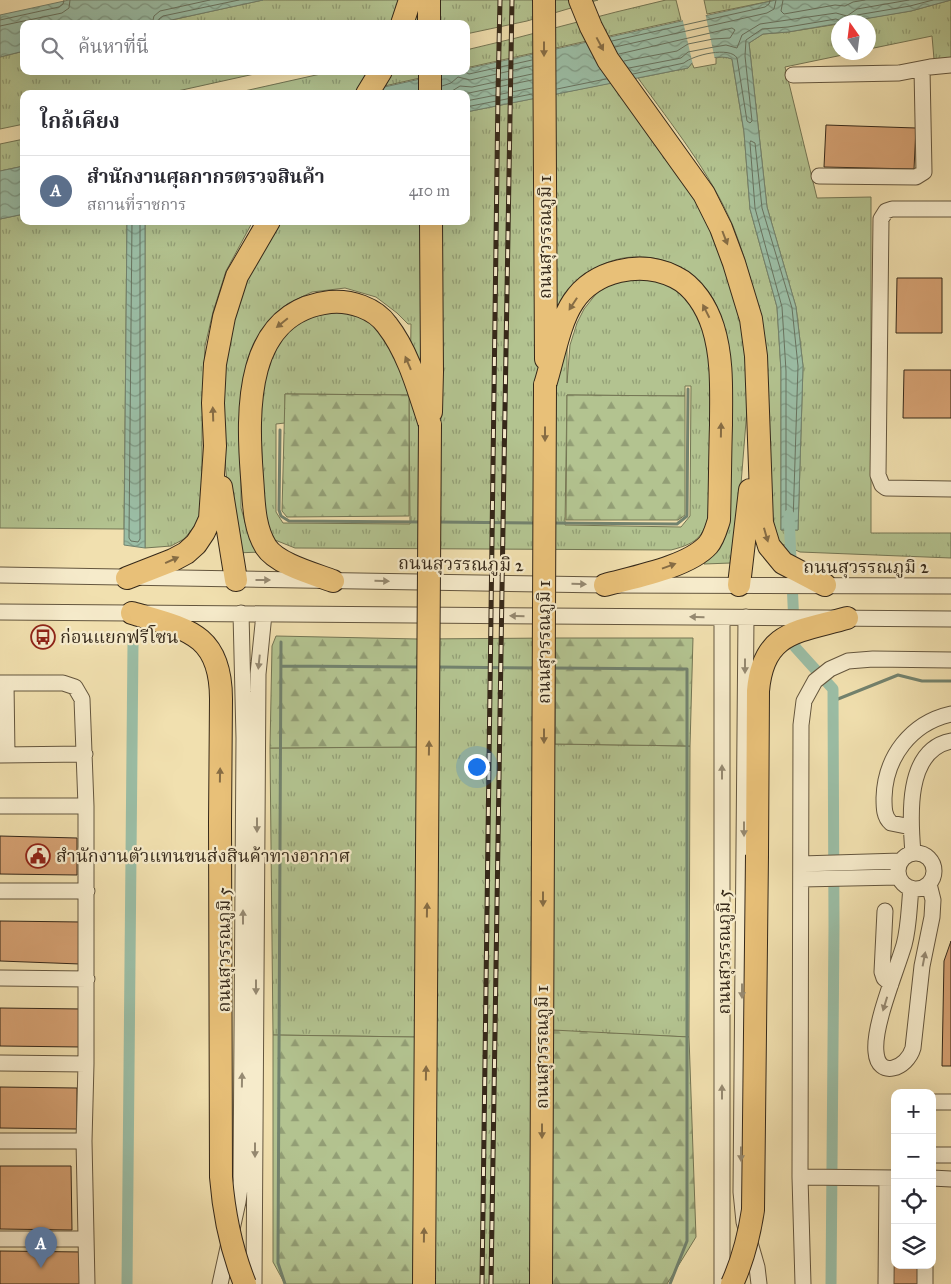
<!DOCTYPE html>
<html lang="th">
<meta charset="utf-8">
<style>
body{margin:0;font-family:"IM FELL Great Primer","Noto Serif Thai",serif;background:#f2f2f3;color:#2b2b33}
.controls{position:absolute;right:15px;bottom:15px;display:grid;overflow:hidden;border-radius:10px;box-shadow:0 5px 20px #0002}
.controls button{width:45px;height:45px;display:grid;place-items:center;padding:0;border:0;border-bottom:1px solid #e1e1e2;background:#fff;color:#2b2b33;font:25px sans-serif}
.compass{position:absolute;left:831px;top:15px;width:45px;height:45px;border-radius:50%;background:#fff;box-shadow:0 5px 20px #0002;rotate:346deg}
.you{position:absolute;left:476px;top:766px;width:18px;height:18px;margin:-12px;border:4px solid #fff;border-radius:50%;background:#1a73e8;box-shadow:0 0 0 8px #1a73e833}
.badge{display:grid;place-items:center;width:32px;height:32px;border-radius:50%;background:#8f2418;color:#fff;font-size:16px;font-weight:700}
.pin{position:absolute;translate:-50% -41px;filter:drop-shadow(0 1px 2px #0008)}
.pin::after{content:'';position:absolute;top:26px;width:18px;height:15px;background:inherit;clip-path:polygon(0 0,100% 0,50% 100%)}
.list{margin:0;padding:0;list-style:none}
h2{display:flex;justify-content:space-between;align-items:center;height:65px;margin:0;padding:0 20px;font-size:21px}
h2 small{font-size:16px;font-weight:400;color:#7c7c81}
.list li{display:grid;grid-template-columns:32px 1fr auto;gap:15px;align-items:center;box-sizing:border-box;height:70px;padding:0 20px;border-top:1px solid #e1e1e2}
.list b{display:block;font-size:19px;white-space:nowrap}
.list p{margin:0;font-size:16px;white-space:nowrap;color:#7c7c81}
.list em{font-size:16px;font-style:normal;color:#7c7c81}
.icon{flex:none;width:28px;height:28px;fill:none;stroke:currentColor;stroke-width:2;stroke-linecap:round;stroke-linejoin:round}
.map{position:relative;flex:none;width:951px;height:1284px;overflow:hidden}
.search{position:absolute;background:#fff;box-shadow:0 5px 20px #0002;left:20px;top:20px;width:450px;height:55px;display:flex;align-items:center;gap:12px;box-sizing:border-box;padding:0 18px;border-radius:10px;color:#7c7c81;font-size:19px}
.panel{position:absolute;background:#fff;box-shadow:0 5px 20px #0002;left:20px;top:90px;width:450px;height:135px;border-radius:10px}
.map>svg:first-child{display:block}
.grass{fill:url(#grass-tufts);stroke:#747654;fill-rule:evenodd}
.forest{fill:url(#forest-firs);stroke:#747654}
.water{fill:url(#water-waves);stroke:#72826e}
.pier{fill:#f1e0af}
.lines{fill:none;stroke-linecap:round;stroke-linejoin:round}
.shore{stroke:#687360;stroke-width:1}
.stream{stroke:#72826e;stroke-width:3}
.canal{stroke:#9bbea6;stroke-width:11}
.building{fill:#d5a173;stroke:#352819}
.minor-casing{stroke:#64563e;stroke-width:17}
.highway-casing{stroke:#352819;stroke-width:24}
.minor{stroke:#f6ebcb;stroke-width:15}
.highway{stroke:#e8c078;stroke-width:22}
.rail-casing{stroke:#352819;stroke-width:5}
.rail{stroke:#f6ebcb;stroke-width:3;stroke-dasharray:9;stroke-linecap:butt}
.highway-bridge-casing{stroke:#352819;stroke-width:24;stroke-linecap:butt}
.highway-bridge{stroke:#e8c078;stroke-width:22}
.oneway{fill:#866c44}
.oneway2{fill:#968a72}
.labels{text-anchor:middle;stroke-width:4.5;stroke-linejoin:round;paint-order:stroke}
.street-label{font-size:18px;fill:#352819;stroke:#f6ebcb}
.poi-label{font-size:18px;fill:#352819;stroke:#f6ebcb;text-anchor:start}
</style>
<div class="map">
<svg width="951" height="1284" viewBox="0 0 951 1284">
<defs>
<pattern id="grass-tufts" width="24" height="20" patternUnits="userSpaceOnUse" patternTransform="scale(1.25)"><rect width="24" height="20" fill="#b3c390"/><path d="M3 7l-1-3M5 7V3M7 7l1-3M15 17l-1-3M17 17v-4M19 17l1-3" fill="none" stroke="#929e75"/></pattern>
<pattern id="forest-firs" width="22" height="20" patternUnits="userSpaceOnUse" patternTransform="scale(1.25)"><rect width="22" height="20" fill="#b3c390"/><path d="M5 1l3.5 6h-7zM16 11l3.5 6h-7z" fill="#929e75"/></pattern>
<pattern id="water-waves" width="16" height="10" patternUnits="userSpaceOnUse" patternTransform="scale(1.25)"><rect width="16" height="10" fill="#9bbea6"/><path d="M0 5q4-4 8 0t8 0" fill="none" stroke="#7f9a86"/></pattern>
</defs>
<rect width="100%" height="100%" fill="#f1e0af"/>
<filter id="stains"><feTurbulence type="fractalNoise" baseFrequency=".004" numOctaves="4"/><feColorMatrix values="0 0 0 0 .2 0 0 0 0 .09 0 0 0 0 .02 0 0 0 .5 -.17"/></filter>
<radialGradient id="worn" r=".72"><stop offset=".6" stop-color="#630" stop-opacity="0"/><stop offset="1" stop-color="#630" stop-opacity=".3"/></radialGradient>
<path class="grass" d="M263 0H598L527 21 466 34V24H153Z
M666 0H676L681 20 466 68V50C533 35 599 15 666 0Z
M704 0H776L707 14Z
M951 0V59H934L932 36 869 49 868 22H844L911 11Z
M838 24V52L852 53 785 67 817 198 871 197V533H951V558L800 552 782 544 772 532 753 288C747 267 741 246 733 226 710 172 672 125 638 78L688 68 692 63 694 68 716 64V58L725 56 732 59 744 132 750 209 777 307 781 371V530H798L803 366 796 307 767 207 749 43 763 34 788 32Z
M24 51V71H268L164 94H24V124L0 129V57Z
M334 71H451L349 94H231Z
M616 82 696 197 728 265 748 356 747 409 741 484 731 563 704 564 729 356C725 333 722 310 708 291 681 254 623 245 588 274 580 281 574 290 567 297V383L570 345 577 323 584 309 600 289 636 276 672 285 691 302 704 330 710 359V508C705 535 699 543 671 550L295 548 275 540 265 529 261 430 262 399 265 378 271 357 282 335 300 319 342 308 383 327 410 389 411 324H408L397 313 376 297 345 288 312 292 287 304 267 324 253 350 241 435V508L250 539 262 552 235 553C226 477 215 397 231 322 239 286 259 253 276 221H466V112ZM685 386H691L690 516 681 527 565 525 567 395 685 396ZM285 394 409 395 410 524 283 523 276 512V424L285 423Z
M24 139V166L0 171V144Z
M24 214V221H127L124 529 0 528V219Z
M145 221H253L226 271 213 312 205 346 202 427V510L195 526 184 539 171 546 145 548Z
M555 638V744L690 746 689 1037 554 1031 552 1284H413L415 1037 273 1035 270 748 417 747 418 639Z"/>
<path class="forest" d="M285 394 409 395V516L287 517 282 511Z
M567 395 685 396V515L678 520H566Z
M276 636 418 639 417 747 270 748 272 646Z
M555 638H693L690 746 555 744Z
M553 1030 689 1037 696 1237 667 1284H552Z
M273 1035 415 1037 413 1284H285L273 1262Z"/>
<path class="water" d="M69 0H263L153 24H24V51L0 57V15Z
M776 0H951L911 11 788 32 763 34 749 43 767 207 796 307 803 366 798 530H781V371L777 307 750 209 744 132 732 59C719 54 705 60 692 63L688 68 466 112V94H353L456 71H466V69Z
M24 166V214L0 219V171Z
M127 221H145V548L124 545Z"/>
<path class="pier" d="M705 12 715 60 693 65 682 17Z"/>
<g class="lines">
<path class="shore" d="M783 0 781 11 784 14 835 5 845 6 853 2 865 0
M0 20 59 7 63 4 64 0
M853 22 854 18 857 15 910 6 933 0
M152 24 154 16 160 11 210 0
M158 24 159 19 163 16 239 0
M0 26 62 13 69 8 70 0
M612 41 765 7 769 4 770 0
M615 47 767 13 774 9 776 0
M619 54 732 28 735 30 730 38 713 39 688 44 677 51 624 61
M629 68 681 58 688 52 714 47 726 45 737 48 742 35 760 24 836 13 847 16 857 9 909 0
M463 71 469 74 532 60
M633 74 684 63C693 55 730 46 737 58L747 121 750 123 752 121 745 56 746 40 762 29 788 27 836 19 843 22
M442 86 451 83 458 77 470 80 532 66
M557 89 606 79
M442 93 452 91 460 86 472 87 532 74
M464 94 532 80
M466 101 532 88
M466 107 532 94
M751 141 755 143 762 208 792 308 798 366 793 523 791 525H787L786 523V371L782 307 755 208 750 143Z
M132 221 129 538 131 541 138 542 140 539V221"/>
<path class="stream" d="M280 430 279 510 281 516 289 521 422 522
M438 522 537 523
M553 523 677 524 687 516 688 389
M281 642 278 1263 285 1284
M281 666 420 667
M437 667 535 668
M552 668 687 669V1241L670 1284
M833 701 898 675 922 681H951"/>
<path class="canal" d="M789 515 795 647 833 689 834 927 831 1284
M127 1284 133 643"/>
</g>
<path class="building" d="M826 125 916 128 914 169 824 167Z
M897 278H942V333H896Z
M904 370H951V418H903Z
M0 836 77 838V875L0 874Z
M0 921 81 922 80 964 0 961Z
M951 941V1066H942L944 961Z
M0 1008 83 1009 82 1047 0 1046Z
M0 1087 77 1088V1129L0 1128Z
M0 1166H71L72 1230 0 1229Z
M895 1201V1265H922L921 1284H893Z
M0 1251 83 1252 82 1284H0Z"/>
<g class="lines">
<g class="minor-casing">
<path id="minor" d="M793 75 899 73 930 67 951 65
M819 176 916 177 924 172 922 69
M951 209H892L886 211 881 219 878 475 882 485 886 488 951 489
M0 575 605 585 951 586
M0 612 951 619
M746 617 741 1192 744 1222 757 1267 759 1284
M0 683H63L75 687 82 699 86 806
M6 683 7 755
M0 755 85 754
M0 806H86V1064L84 1141 87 1284
M911 827 891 823C884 817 884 808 884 798 885 757 911 723 951 714
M898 871a18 18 0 1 1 36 0a18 18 0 1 1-36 0Z
M913 853C910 818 905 750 951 741
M801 864 901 861
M801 879 899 877
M911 888C909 907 909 927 904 945 896 972 873 1026 876 1052 878 1079 907 1069 913 1048L922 966 932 917 933 900 929 884
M0 891H87
M885 911 882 972 884 978 891 984
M0 978 87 979
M0 1063 86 1064
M932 1102H951
M0 1141H84
M932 1155H951
M800 1177 895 1178
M932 1178 951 1179
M0 1239H86
M220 1284 238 1202 241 1181 244 738 241 613
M254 1284 258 674 264 614
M722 1284V618
M803 1284 800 1177 801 725 804 701 815 681 830 669 848 661 873 659 951 660
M886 1284 887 1178
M925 1284V1265"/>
</g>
<g class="highway-casing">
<path id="highway" d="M429 0V24
M544 0 546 359
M580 0 591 27 608 60 704 194 721 228 734 263 751 319 756 356 762 523 769 546 783 563 825 585
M402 24 410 0
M430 71V94
M367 94 381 71
M545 385C553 360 559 323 573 302 594 270 641 260 675 277 694 286 707 308 713 327 723 359 721 392 721 425 720 457 720 488 719 520 716 529 714 538 708 545 688 567 634 577 605 585
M431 412 432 372 431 221
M221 487 236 580
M127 578 173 560 186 553 196 544 204 532 210 519 215 446 213 403 215 364 224 317 237 276 269 221
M333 581C314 574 277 564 266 547 253 526 254 500 252 477 247 411 244 312 330 302 350 300 375 308 387 325 409 353 419 392 430 425
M739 585 750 490
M132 613C186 629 221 633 221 699L220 823
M757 855 758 691C763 631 798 632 847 618"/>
</g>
<use href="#minor" class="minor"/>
<use href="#highway" class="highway"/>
<g class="rail-casing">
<path id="rail" d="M482 1284 498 94 500 0
M491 1284 503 526 512 0"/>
</g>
<use href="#rail" class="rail"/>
<g class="highway-bridge-casing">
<path id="highway-bridge" d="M220 823 221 1177C224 1215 231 1249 245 1284
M424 1284 430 425
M541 1284 545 385
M732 1284C743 1260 749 1236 753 1210L757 855"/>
</g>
<use href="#highway-bridge" class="highway-bridge"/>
</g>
<defs><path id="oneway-solid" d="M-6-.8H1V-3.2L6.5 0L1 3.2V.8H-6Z" transform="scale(1.25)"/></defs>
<g class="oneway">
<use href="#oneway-solid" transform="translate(600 44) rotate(62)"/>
<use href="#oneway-solid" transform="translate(544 49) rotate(90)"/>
<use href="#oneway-solid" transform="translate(725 238) rotate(69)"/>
<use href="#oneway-solid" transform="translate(573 304) rotate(123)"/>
<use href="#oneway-solid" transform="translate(706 311) rotate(-117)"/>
<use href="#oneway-solid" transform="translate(282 323) rotate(141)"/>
<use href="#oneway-solid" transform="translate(408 363) rotate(-113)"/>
<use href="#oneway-solid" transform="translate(213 414) rotate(-92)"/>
<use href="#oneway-solid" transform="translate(721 430) rotate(-89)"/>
<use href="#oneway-solid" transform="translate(545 434) rotate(90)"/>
<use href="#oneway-solid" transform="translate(766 535) rotate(74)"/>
<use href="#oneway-solid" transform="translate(172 560) rotate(-24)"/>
<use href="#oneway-solid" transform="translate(669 566) rotate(-20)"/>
<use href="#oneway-solid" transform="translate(544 736) rotate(90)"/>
<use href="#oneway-solid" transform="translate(429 748) rotate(-89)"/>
<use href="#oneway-solid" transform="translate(220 775) rotate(-89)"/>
<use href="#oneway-solid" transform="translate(543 899) rotate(90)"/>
<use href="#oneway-solid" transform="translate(427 910) rotate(-89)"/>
<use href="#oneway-solid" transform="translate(426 1073) rotate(-89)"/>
<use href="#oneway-solid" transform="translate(542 1131) rotate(90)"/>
<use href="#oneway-solid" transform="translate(424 1235) rotate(-89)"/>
</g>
<g class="oneway2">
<use href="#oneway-solid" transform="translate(263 580)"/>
<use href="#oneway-solid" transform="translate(382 581) rotate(1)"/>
<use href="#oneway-solid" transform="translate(579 584) rotate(1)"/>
<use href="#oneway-solid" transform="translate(517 616) rotate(-179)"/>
<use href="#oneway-solid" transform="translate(697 617) rotate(-179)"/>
<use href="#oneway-solid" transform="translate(259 662) rotate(96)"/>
<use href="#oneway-solid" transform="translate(745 666) rotate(90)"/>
<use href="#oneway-solid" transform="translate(722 772) rotate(-90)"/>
<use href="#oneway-solid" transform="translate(257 825) rotate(90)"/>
<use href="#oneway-solid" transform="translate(744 829) rotate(90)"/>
<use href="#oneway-solid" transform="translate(243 917) rotate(-90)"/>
<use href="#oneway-solid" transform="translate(924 959) rotate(-79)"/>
<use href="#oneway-solid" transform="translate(256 987) rotate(90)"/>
<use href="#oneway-solid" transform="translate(742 991) rotate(90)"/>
<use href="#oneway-solid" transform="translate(885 1004) rotate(107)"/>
<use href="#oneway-solid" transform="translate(242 1080) rotate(-89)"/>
<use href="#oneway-solid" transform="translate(722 1092) rotate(-90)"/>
<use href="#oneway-solid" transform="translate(255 1150) rotate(90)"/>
<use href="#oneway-solid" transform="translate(741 1154) rotate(90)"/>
</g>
<defs>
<g id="bus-ring" transform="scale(1.25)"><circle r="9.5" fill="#f6ebcb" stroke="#8f2418" stroke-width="1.5"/><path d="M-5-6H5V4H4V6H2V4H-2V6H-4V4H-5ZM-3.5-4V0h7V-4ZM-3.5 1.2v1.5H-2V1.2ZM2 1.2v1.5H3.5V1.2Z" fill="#8f2418"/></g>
<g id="civic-ring" transform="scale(1.25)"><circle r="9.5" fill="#f6ebcb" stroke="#8f2418" stroke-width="1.5"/><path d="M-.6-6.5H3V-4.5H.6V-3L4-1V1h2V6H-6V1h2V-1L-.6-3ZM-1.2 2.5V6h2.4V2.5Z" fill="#8f2418"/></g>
</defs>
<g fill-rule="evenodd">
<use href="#bus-ring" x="43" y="637"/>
<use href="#civic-ring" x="38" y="856"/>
</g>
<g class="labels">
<g class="street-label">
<text transform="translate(545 237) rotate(-90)" y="6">ถนนสุวรรณภูมิ 1</text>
<text transform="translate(461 564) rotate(1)" y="6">ถนนสุวรรณภูมิ 2</text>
<text x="866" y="573">ถนนสุวรรณภูมิ 2</text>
<text transform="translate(544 642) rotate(-90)" y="6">ถนนสุวรรณภูมิ 1</text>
<text transform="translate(224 950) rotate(-90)" y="6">ถนนสุวรรณภูมิ 5</text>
<text transform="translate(724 952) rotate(-90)" y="6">ถนนสุวรรณภูมิ 5</text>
<text transform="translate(542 1047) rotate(-90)" y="6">ถนนสุวรรณภูมิ 1</text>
</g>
<g class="poi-label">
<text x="60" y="643">ก่อนแยกฟรีโซน</text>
<text x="56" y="862">สำนักงานตัวแทนขนส่งสินค้าทางอากาศ</text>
</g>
</g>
<rect width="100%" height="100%" filter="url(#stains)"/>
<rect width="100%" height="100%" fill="url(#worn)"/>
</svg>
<div class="controls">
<button>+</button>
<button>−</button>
<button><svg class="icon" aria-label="locate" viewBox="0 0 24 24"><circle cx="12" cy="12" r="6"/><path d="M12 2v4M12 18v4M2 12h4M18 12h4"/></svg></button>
<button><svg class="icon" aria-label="layers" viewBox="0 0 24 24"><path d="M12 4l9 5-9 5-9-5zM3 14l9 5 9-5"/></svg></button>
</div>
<svg class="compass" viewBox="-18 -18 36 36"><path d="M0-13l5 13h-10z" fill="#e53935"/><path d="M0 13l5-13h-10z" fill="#7c7c81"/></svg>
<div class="you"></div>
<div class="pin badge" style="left:41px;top:1268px;background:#5c6f8a">A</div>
<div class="search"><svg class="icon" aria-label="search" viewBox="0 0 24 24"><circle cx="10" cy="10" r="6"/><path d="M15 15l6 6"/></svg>ค้นหาที่นี่</div>
<section class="panel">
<h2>ใกล้เคียง<small></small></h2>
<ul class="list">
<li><span class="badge" style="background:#5c6f8a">A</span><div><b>สำนักงานศุลกากรตรวจสินค้า</b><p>สถานที่ราชการ</p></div><em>410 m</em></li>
</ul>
</section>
</div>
